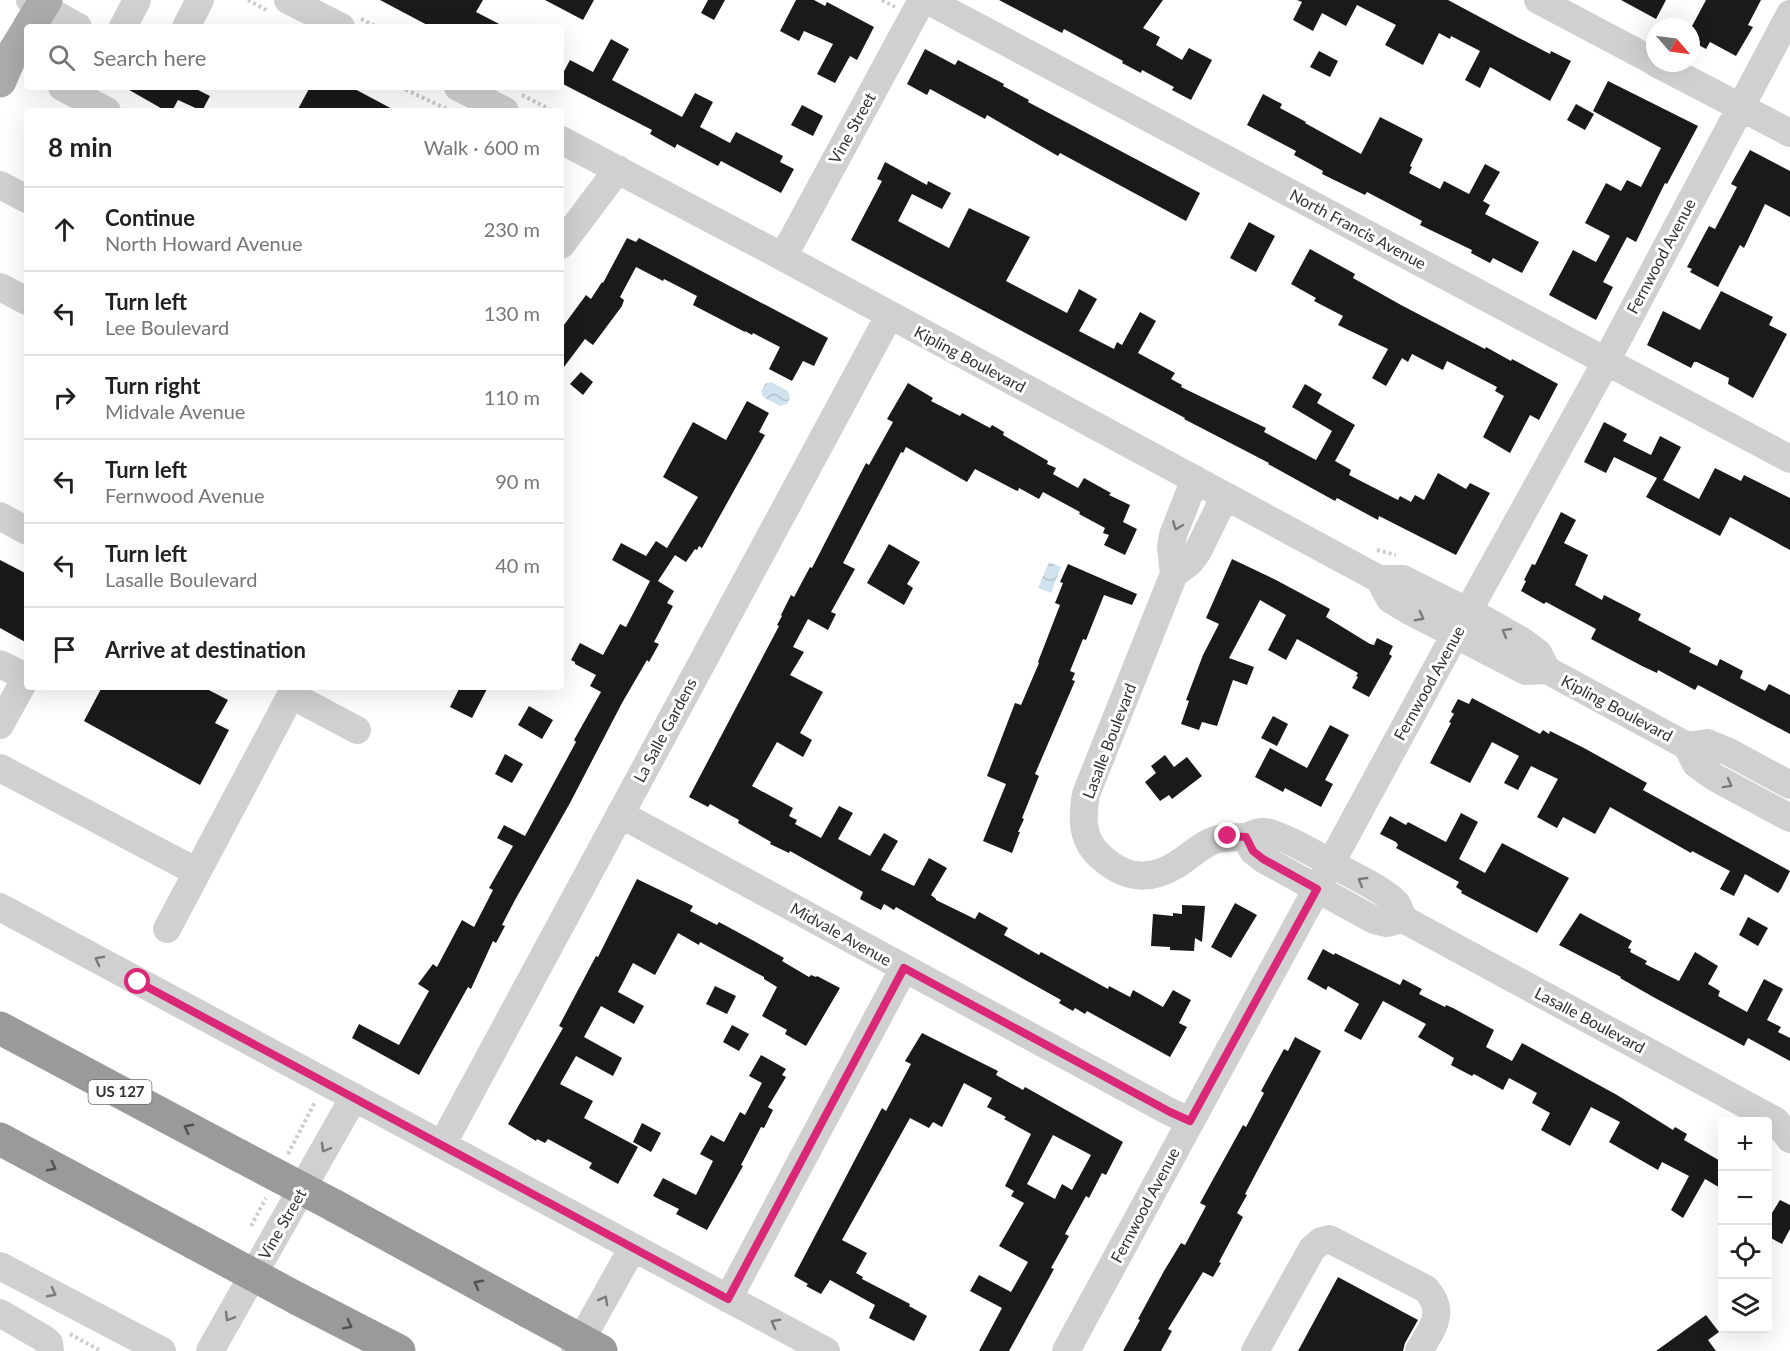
<!DOCTYPE html>
<meta charset="utf-8">
<style>
body{margin:0;font-family:Lato,sans-serif;background:#f6f6f6;color:#222}
.controls{position:absolute;right:18px;bottom:18px;display:grid;overflow:hidden;border-radius:6px;box-shadow:0 6px 24px #0002}
.controls button{width:54px;height:54px;display:grid;place-items:center;padding:0;border:0;border-bottom:2px solid #e0e0e0;background:#fff;color:#222;font:30px sans-serif}
.compass{position:absolute;left:1646px;top:18px;width:54px;height:54px;border-radius:50%;background:#fff;box-shadow:0 6px 24px #0002;rotate:118deg}
.stop{position:absolute;width:18px;height:18px;margin:-14px;border:4px solid #db2777;border-radius:50%;background:#fff}
.stop.end{background:#db2777;border-color:#fff;box-shadow:0 2px 6px #0008}
.list{margin:0;padding:0;list-style:none}
h2{display:flex;justify-content:space-between;align-items:center;height:78px;margin:0;padding:0 24px;font-size:26px}
h2 small{font-size:20px;font-weight:400;color:#767676}
.list li{display:grid;grid-template-columns:39px 1fr auto;gap:18px;align-items:center;box-sizing:border-box;height:84px;padding:0 24px;border-top:2px solid #e0e0e0}
.list b{display:block;font-size:22px;white-space:nowrap}
.list p{margin:0;font-size:20px;white-space:nowrap;color:#767676}
.list em{font-size:20px;font-style:normal;color:#767676}
.icon{flex:none;width:33px;height:33px;fill:none;stroke:currentColor;stroke-width:2;stroke-linecap:round;stroke-linejoin:round}
.map{position:relative;flex:none;width:1790px;height:1351px;overflow:hidden}
.search{position:absolute;background:#fff;box-shadow:0 6px 24px #0002;left:24px;top:24px;width:540px;height:66px;display:flex;align-items:center;gap:15px;box-sizing:border-box;padding:0 21px;border-radius:6px;color:#767676;font-size:22px}
.panel{position:absolute;background:#fff;box-shadow:0 6px 24px #0002;left:24px;top:108px;width:540px;height:582px;border-radius:6px}
.map>svg:first-child{display:block}
.water{fill:url(#water-waves)}
.building{fill:#1a1a1a;fill-rule:evenodd}
.lines{fill:none;stroke-linecap:round;stroke-linejoin:round}
.path{stroke:#cdcdcd;stroke-width:4;stroke-dasharray:3 3;stroke-linecap:butt}
.minor{stroke:#d0d0d0;stroke-width:28}
.major{stroke:#ababab;stroke-width:33}
.highway{stroke:#9a9a9a;stroke-width:33}
.highway-bridge{stroke:#9a9a9a;stroke-width:33}
.oneway{stroke:#7a7a7a}
.oneway2{stroke:#525252}
.route{stroke:#db2777;stroke-width:8}
.labels{text-anchor:middle;stroke-width:6;stroke-linejoin:round;paint-order:stroke}
.shield{fill:#fff;stroke:#707070;stroke-width:1.5}
.shield-label{font-size:15px;font-weight:bold;fill:#333}
.street-label{font-size:16px;fill:#333;stroke:#fff}
</style>
<div class="map">
<svg width="1790" height="1351" viewBox="0 0 1790 1351">
<defs>
<pattern id="water-waves" width="16" height="10" patternUnits="userSpaceOnUse" patternTransform="scale(1.5)"><rect width="16" height="10" fill="#cfe2ee"/><path d="M0 5q4-4 8 0t8 0" fill="none" stroke="#b2c2cd"/></pattern>
</defs>
<rect width="100%" height="100%" fill="#fff"/>
<path class="water" d="M771 382 788 391 790 397 787 404 780 406 763 397 761 391 765 384Z
M1049 562 1061 567 1051 593 1038 588Z"/>
<path class="building" d="M380 0H483L476 12 505 27H431Z
M545 0H594L583 20Z
M708 0H725L714 20 701 13Z
M796 0H814L825 6 827 2 874 27 857 60 850 56 835 83 817 74 833 44 804 31 799 41 780 31Z
M999 0H1163L1143 28 1160 37 1156 45 1182 60 1189 48 1212 60 1191 100 1172 90 1174 87 1142 70 1141 73 1122 63 1123 61 1064 29 1062 33Z
M1297 0H1448L1519 38 1550 54 1551 51 1571 61 1550 101 1490 67 1480 88 1465 80 1480 51 1451 36 1450 39 1439 33 1423 65 1385 45 1396 25 1357 5 1346 26 1322 13 1313 31 1293 20 1302 2Z
M1621 0H1666L1656 19Z
M1706 0H1761L1748 25 1753 27 1736 56 1710 42 1706 49 1691 41V28Z
M611 39 629 49 612 80 682 117 695 93 713 102 700 127 730 143 736 132 783 156 780 162 794 169 781 193 721 161 718 166 677 144 675 148 650 134 652 130 561 83V77L570 60 593 72Z
M925 49 955 65 958 60 1004 84 1003 86 1029 100 1028 102 1200 193 1186 221 1060 153 1058 156 987 115 985 119 930 89 927 95 907 84Z
M1319 51 1338 61 1330 77 1310 67Z
M1608 81 1698 126 1667 184 1665 183 1636 242 1627 237 1603 282 1613 287 1596 320 1549 295 1573 250 1596 262 1610 236 1585 223 1606 183 1621 191 1627 180 1641 187 1661 148 1593 111Z
M124 87H192L210 96 202 111 178 100 172 111H166Z
M310 87H351L396 111H297Z
M1263 94 1282 104 1280 108 1306 122 1305 123 1361 154 1380 117 1423 139 1410 166 1412 167 1409 173 1440 189 1444 181 1469 194 1485 164 1500 172 1483 201 1490 205 1485 214 1539 242 1522 273 1493 258 1490 263 1471 253 1472 250 1420 225 1422 221 1367 192 1365 195 1322 174 1323 171 1294 155 1296 151 1247 125Z
M1576 104 1594 114 1585 130 1567 120Z
M802 105 823 116 813 136 791 125Z
M1750 150 1790 171V217L1765 204 1744 248 1740 245 1718 287 1690 272 1692 269 1687 267 1709 226 1715 229 1737 187 1731 184Z
M885 162 927 185 928 181 951 193 942 209 912 194 898 221 949 248 969 208 1030 237 1006 281 1067 313 1079 289 1097 299 1079 331 1114 349 1117 342 1122 345 1140 312 1156 321 1138 353 1175 373 1171 379 1182 385 1181 387 1266 428 1264 432 1316 460 1332 431 1292 407 1305 384 1322 394 1317 403 1355 425 1335 461 1351 470 1349 475 1398 500 1400 496 1411 502 1415 495 1424 500 1438 473 1466 489 1470 483 1490 493 1456 555 1379 516 1378 520 1337 498 1335 501 1268 464 1269 463 1184 419 1185 418 851 240 882 181 877 179Z
M1249 222 1275 236 1256 272 1230 258Z
M627 238 636 242 639 238 828 338 814 366 803 361 792 381 769 369 780 347 753 333 752 335 745 331V332L693 305 697 296 664 279 663 281 636 267 620 297 624 300 622 306 593 345 585 339 561 371V329L586 295 591 299 602 282 603 283Z
M1310 249 1355 274 1353 278 1401 305 1485 349 1486 347 1511 361 1512 359 1558 384 1539 420 1530 415 1510 453 1483 437 1504 396 1495 391 1497 387 1447 361 1443 370 1412 354 1408 362 1402 358 1386 386 1372 378 1388 349 1338 325 1343 316 1314 301 1316 298 1291 284Z
M1721 291 1773 317 1769 325 1787 334 1753 398 1728 384 1729 378 1697 362H1694L1691 368 1647 345 1663 311 1700 330Z
M581 372 593 382 583 395 570 384Z
M908 383 933 398 931 401 960 416 962 413 990 428 992 425 1004 432 1003 435 1048 461 1047 464 1056 468 1053 474 1078 488 1084 478 1111 493 1109 495 1130 505 1123 522 1137 529 1125 555 1104 545 1109 535 1103 533 1105 528 1079 514 1080 512 1043 492 1039 499 1019 488 1018 491 1015 490 975 469 967 482 906 447 903 453 901 452 843 563 855 569 831 612 836 614 828 630 808 619 793 647 804 652 790 675 823 692 800 733 812 740 803 757 777 742 752 786 793 808 789 816 797 820 795 824 821 838 839 806 853 813 838 839 870 856 884 833 898 841 881 870 914 886 929 858 947 868 931 895 936 899V900L975 919 979 912 1008 928 1004 935 1039 955 1041 952 1108 989 1109 986 1130 997 1133 990 1163 1007 1173 990 1191 1000 1179 1023 1187 1027 1170 1057 1087 1011 1085 1014 1075 1008 1073 1011 1059 1003 1061 1000 896 907 894 910 884 904 881 910 860 899 863 892 790 851 789 853 770 844 771 842 738 823 739 820 710 804 708 807 689 797 779 626 777 625 782 616 781 615 791 595 794 597 810 567 812 568 866 463 869 465 893 422 887 419Z
M747 401 769 413 759 432 765 435 702 548 699 546 697 550 695 549 686 562 675 555 658 581 674 591 667 603 673 606 654 642 659 644 649 662 647 660 622 703 570 803 515 900 502 925 505 926 496 943 493 941 471 989 468 987 419 1075 352 1038 359 1024 399 1045 429 991 418 984 433 964 437 967 462 920 474 927 493 890 489 888 513 846 497 838 504 825 525 836 576 742 574 740 601 692 590 686 596 675 575 664V662L571 660 580 643 603 655 620 624 626 627 650 581 612 560 621 543 646 556 656 541 667 548 698 497 663 477 693 422 726 440Z
M1604 422 1627 434 1623 441 1651 455 1660 436 1681 447 1663 480 1699 499 1715 468 1741 481 1744 475 1790 498V550L1730 517 1720 536 1646 497 1657 478 1614 457 1606 473 1584 462Z
M1561 512 1576 520 1564 543 1588 555 1575 585 1602 600 1604 595 1641 614 1638 620 1691 648 1689 652 1717 666 1720 659 1743 671 1740 678 1765 691 1769 684 1790 695V734L1698 685 1695 690 1658 670 1657 673 1642 666 1591 639 1596 629 1546 602 1544 604 1521 591 1526 581 1524 580 1532 564 1535 565Z
M889 544 920 562 907 584 913 588 904 605 867 583Z
M1232 559 1276 580 1330 609 1326 617 1370 644 1374 645 1377 638 1393 646 1389 654 1392 656 1369 697 1352 688 1358 677 1356 676 1358 673 1297 639 1286 660 1268 650 1286 615 1260 600 1229 658 1254 667 1247 685 1233 680 1217 726 1202 722 1199 730 1181 724 1189 701 1186 700 1203 655 1219 624 1206 618Z
M0 560 27 574V643L0 628Z
M1068 564 1137 594 1132 605 1104 595 1086 640 1083 639 1070 671 1075 673 1072 680 1075 681 1035 774 1039 776 1022 818 1024 819 1018 832H1020L1012 853 983 841 1006 784 987 776 1015 703 1021 705 1039 663 1038 662 1060 605 1055 603 1063 583 1060 582Z
M102 687H203L228 700 215 723 229 730 200 785 84 721Z
M460 687H488L472 718 450 707Z
M1472 698 1540 734 1543 730 1549 734 1550 731 1584 748 1647 783 1643 790 1790 871 1781 889 1778 893 1745 874 1734 896 1720 889 1730 871 1692 851 1691 853 1610 807 1595 834 1563 817 1557 828 1537 817 1558 779 1531 766 1518 790 1504 783 1519 756 1492 742 1470 783 1430 763 1451 723 1449 722 1454 714 1451 712 1458 699 1469 704Z
M529 706 553 720 542 739 518 725Z
M1273 716 1288 724 1277 746 1261 738Z
M1330 725 1349 735 1325 780 1333 784 1321 807 1285 788 1283 792 1255 777 1270 748 1307 768Z
M505 754 523 764 512 783 495 774Z
M1165 755 1174 767 1187 757 1202 776 1172 799 1169 795 1160 801 1145 782 1156 773 1151 766Z
M1461 813 1478 822 1459 859 1485 873 1502 843 1569 878 1537 933 1461 893 1462 891 1456 887 1459 882 1396 848 1398 845 1396 842 1380 834 1390 816 1406 825 1408 822 1446 842Z
M637 879 693 906 690 911 717 925 719 922 754 941 784 958 782 961 809 977 811 975 816 977 817 976 840 988 806 1046 785 1034 787 1030 762 1016 777 987 764 979V977L700 942 699 945 678 933 655 975 633 963 618 992 644 1006 634 1024 601 1006 584 1037 622 1058 613 1076 576 1056 560 1084 593 1101 584 1118 638 1147 618 1184 589 1168 592 1163 548 1139 545 1143 537 1139 536 1141 508 1124 563 1028 559 1026 596 956 598 957Z
M1235 903 1257 915 1231 958 1211 947Z
M1182 905 1205 906 1202 942 1195 938 1194 951 1170 950V947L1151 946 1153 914 1173 916V913L1182 914Z
M1580 913 1632 941 1628 948 1631 949 1630 952 1647 961 1645 964 1679 981 1695 952 1718 966 1708 984 1720 991 1718 996 1747 1012 1764 979 1783 989 1767 1020 1781 1027 1778 1032 1790 1038V1061L1748 1038 1744 1046 1655 998 1620 978 1621 977 1559 945Z
M1748 917 1768 928 1758 946 1739 935Z
M1323 949 1334 955 1335 953 1400 985 1403 979 1422 989 1419 994 1445 1007 1446 1005 1453 1008 1494 1030 1486 1047 1512 1061 1522 1043 1617 1095 1673 1130 1675 1127 1687 1134 1684 1140 1722 1162V1189L1705 1179 1683 1218 1671 1210 1689 1176 1662 1162 1658 1170 1609 1142 1620 1122 1591 1107 1570 1146 1541 1130 1550 1113 1532 1103 1537 1093 1509 1078 1503 1090 1474 1074 1472 1076 1451 1065 1454 1058 1418 1037 1426 1024 1383 1001 1361 1040 1344 1031 1359 1004 1328 986 1326 990 1307 979Z
M715 986 736 996 727 1014 706 1004Z
M732 1025 749 1034 739 1051 723 1042Z
M922 1033 998 1071 996 1075 1023 1090 1025 1087 1123 1142 1106 1175 1102 1173 1089 1198 1086 1196 1065 1234 1069 1236 1051 1268 1054 1269 1009 1351H979L1002 1308 970 1291 979 1275 1011 1292 1028 1262 999 1246 1024 1203 1011 1196 1014 1191 1005 1186 1031 1134 1004 1119 1006 1117 987 1107 992 1098 964 1083 942 1127 933 1122 929 1128 910 1118 842 1240 867 1253 856 1273 863 1277 862 1279 910 1304 909 1306 927 1316 914 1341 869 1318 875 1305 830 1280 821 1294 806 1286 808 1284 794 1276 882 1108 886 1111 911 1064 905 1061ZM1053 1135 1091 1155 1072 1190 1062 1184 1055 1199 1027 1184Z
M1295 1037 1321 1051 1245 1194 1247 1195 1237 1213 1243 1217 1219 1262 1221 1263 1213 1277 1203 1272 1168 1329 1172 1331 1161 1351H1123L1140 1320 1138 1319 1164 1271 1181 1243 1185 1245 1206 1206 1200 1203 1243 1125 1246 1127 1264 1093 1261 1091 1284 1049 1288 1051Z
M761 1055 786 1069 782 1075 786 1077 768 1107 773 1110 764 1128 761 1127 741 1165 743 1166 707 1230 676 1214 679 1209 653 1196 663 1178 696 1195 713 1161 700 1154 711 1135 724 1142 740 1112 745 1115 762 1083 749 1076Z
M642 1123 661 1133 651 1152 633 1142Z
M1780 1200 1790 1205V1229L1782 1244 1767 1236V1221Z
M1338 1277 1418 1320 1405 1343 1403 1351H1298Z
M1706 1315 1719 1332 1708 1340 1716 1351H1656Z"/>
<g class="lines">
<path class="path" d="M248 0 268 11
M882 0 895 7
M361 19 377 27
M400 87 447 109
M522 95 553 111
M1377 550 1396 555
M288 1154 315 1102
M251 1226 266 1198
M70 1334 101 1351"/>
<path class="minor" d="M30 0 78 27
M288 0 341 27
M927 0 1790 459
M1538 0 1655 62
M123 27 137 0
M186 27 200 0
M1656 63 1790 133
M62 87 107 111
M458 87 505 111
M561 140 783 257 1379 579H1403L1485 620 1522 641 1538 653 1547 670
M0 185 27 199
M561 245 618 169
M783 257 922 0
M0 287 27 301
M1195 479 1173 535 1171 548 1174 574 1086 794C1082 817 1081 840 1101 857 1124 878 1148 882 1176 865 1187 858 1198 848 1210 842 1222 836 1233 838 1245 837 1251 836 1257 831 1263 832 1279 832 1329 862 1345 871 1360 879 1385 891 1396 903 1399 907 1401 914 1403 919L1776 1121 1790 1139
M0 516 27 531
M1174 574 1190 562 1198 551 1225 496
M1379 579 1390 599 1408 610 1526 671 1547 670 1687 746 1696 764 1714 777 1790 818
M0 664 26 677
M0 725 27 676
M1687 746 1707 743 1729 752 1790 785
M0 768 197 872
M620 814 1170 1112 1190 1121
M1246 837 1253 851 1263 859 1374 920 1387 923 1403 919
M0 907 826 1351
M167 929 291 695 357 730
M442 1145 889 316
M0 1266 162 1351
M728 1299 904 968
M0 1313 43 1338 49 1343 50 1351
M210 1351 354 1097
M575 1351 633 1247
M1066 1351 1446 651 1596 380 1790 14
M1255 1351 1312 1249 1321 1241 1329 1239 1426 1289C1447 1313 1432 1328 1419 1351"/>
<path class="major" d="M29 27 46 0
M0 81 9 60 27 31"/>
<path class="highway" d="M0 1028 240 1156
M0 1139 194 1243
M335 1206 529 1312
M298 1299 399 1351"/>
<path class="highway-bridge" d="M240 1156 335 1206
M194 1243 298 1299
M529 1312 601 1351"/>
</g>
<defs><path id="oneway-chevron" d="M-2-3.5L2.5 0L-2 3.5" fill="none" stroke-width="1.6" stroke-linecap="round" stroke-linejoin="round" transform="scale(1.5)"/></defs>
<g class="oneway">
<use href="#oneway-chevron" transform="translate(1177 526) rotate(111)"/>
<use href="#oneway-chevron" transform="translate(1420 617) rotate(28)"/>
<use href="#oneway-chevron" transform="translate(1506 632) rotate(-150)"/>
<use href="#oneway-chevron" transform="translate(1728 784) rotate(29)"/>
<use href="#oneway-chevron" transform="translate(1362 881) rotate(-149)"/>
<use href="#oneway-chevron" transform="translate(99 960) rotate(-152)"/>
<use href="#oneway-chevron" transform="translate(325 1148) rotate(120)"/>
<use href="#oneway-chevron" transform="translate(52 1293) rotate(28)"/>
<use href="#oneway-chevron" transform="translate(604 1300) rotate(-61)"/>
<use href="#oneway-chevron" transform="translate(229 1317) rotate(120)"/>
<use href="#oneway-chevron" transform="translate(775 1323) rotate(-152)"/>
</g>
<g class="oneway2">
<use href="#oneway-chevron" transform="translate(188 1128) rotate(-152)"/>
<use href="#oneway-chevron" transform="translate(52 1167) rotate(28)"/>
<use href="#oneway-chevron" transform="translate(478 1284) rotate(-152)"/>
<use href="#oneway-chevron" transform="translate(348 1325) rotate(27)"/>
</g>
<g class="lines">
<path class="route" d="M138 982 728 1299 904 968 1170 1112 1190 1121 1317 889 1263 859 1253 851 1246 837 1228 836"/>
</g>
<g class="labels">
<rect class="shield" x="88.5" y="1080" width="63" height="24" rx="4.5"/>
<g class="shield-label">
<text x="120" y="1097">US 127</text>
</g>
<g class="street-label">
<text transform="translate(852 128) rotate(-61)" y="6">Vine Street</text>
<text transform="translate(1358 229) rotate(28)" y="6">North Francis Avenue</text>
<text transform="translate(1661 256) rotate(-62)" y="6">Fernwood Avenue</text>
<text transform="translate(970 359) rotate(28)" y="6">Kipling Boulevard</text>
<text transform="translate(1429 683) rotate(-61)" y="6">Fernwood Avenue</text>
<text transform="translate(1617 708) rotate(28)" y="6">Kipling Boulevard</text>
<text transform="translate(665 730) rotate(-62)" y="6">La Salle Gardens</text>
<text transform="translate(1109 741) rotate(-69)" y="6">Lasalle Boulevard</text>
<text transform="translate(841 934) rotate(29)" y="6">Midvale Avenue</text>
<text transform="translate(1590 1020) rotate(28)" y="6">Lasalle Boulevard</text>
<text transform="translate(1145 1205) rotate(-62)" y="6">Fernwood Avenue</text>
<text transform="translate(282 1224) rotate(-60)" y="6">Vine Street</text>
</g>
</g>
</svg>
<div class="controls">
<button>+</button>
<button>−</button>
<button><svg class="icon" aria-label="locate" viewBox="0 0 24 24"><circle cx="12" cy="12" r="6"/><path d="M12 2v4M12 18v4M2 12h4M18 12h4"/></svg></button>
<button><svg class="icon" aria-label="layers" viewBox="0 0 24 24"><path d="M12 4l9 5-9 5-9-5zM3 14l9 5 9-5"/></svg></button>
</div>
<svg class="compass" viewBox="-18 -18 36 36"><path d="M0-13l5 13h-10z" fill="#e53935"/><path d="M0 13l5-13h-10z" fill="#767676"/></svg>
<div class="stop" style="left:138px;top:982px"></div>
<div class="stop end" style="left:1228px;top:836px"></div>
<div class="search"><svg class="icon" aria-label="search" viewBox="0 0 24 24"><circle cx="10" cy="10" r="6"/><path d="M15 15l6 6"/></svg>Search here</div>
<section class="panel">
<h2>8 min<small>Walk · 600 m</small></h2>
<ul class="list">
<li><svg class="icon" aria-label="ahead" viewBox="0 0 24 24"><path d="M12 20V5M6 11l6-6 6 6"/></svg><div><b>Continue</b><p>North Howard Avenue</p></div><em>230 m</em></li>
<li><svg class="icon" aria-label="left" viewBox="0 0 24 24"><path d="M17 20v-9H6M10 6l-5 5 5 5"/></svg><div><b>Turn left</b><p>Lee Boulevard</p></div><em>130 m</em></li>
<li><svg class="icon" aria-label="right" viewBox="0 0 24 24"><path d="M7 20v-9h11M14 6l5 5-5 5"/></svg><div><b>Turn right</b><p>Midvale Avenue</p></div><em>110 m</em></li>
<li><svg class="icon" aria-label="left" viewBox="0 0 24 24"><path d="M17 20v-9H6M10 6l-5 5 5 5"/></svg><div><b>Turn left</b><p>Fernwood Avenue</p></div><em>90 m</em></li>
<li><svg class="icon" aria-label="left" viewBox="0 0 24 24"><path d="M17 20v-9H6M10 6l-5 5 5 5"/></svg><div><b>Turn left</b><p>Lasalle Boulevard</p></div><em>40 m</em></li>
<li><svg class="icon" aria-label="arrive" viewBox="0 0 24 24"><path d="M6 21V4h12l-3 4 3 4H6"/></svg><div><b>Arrive at destination</b></div></li>
</ul>
</section>
</div>
